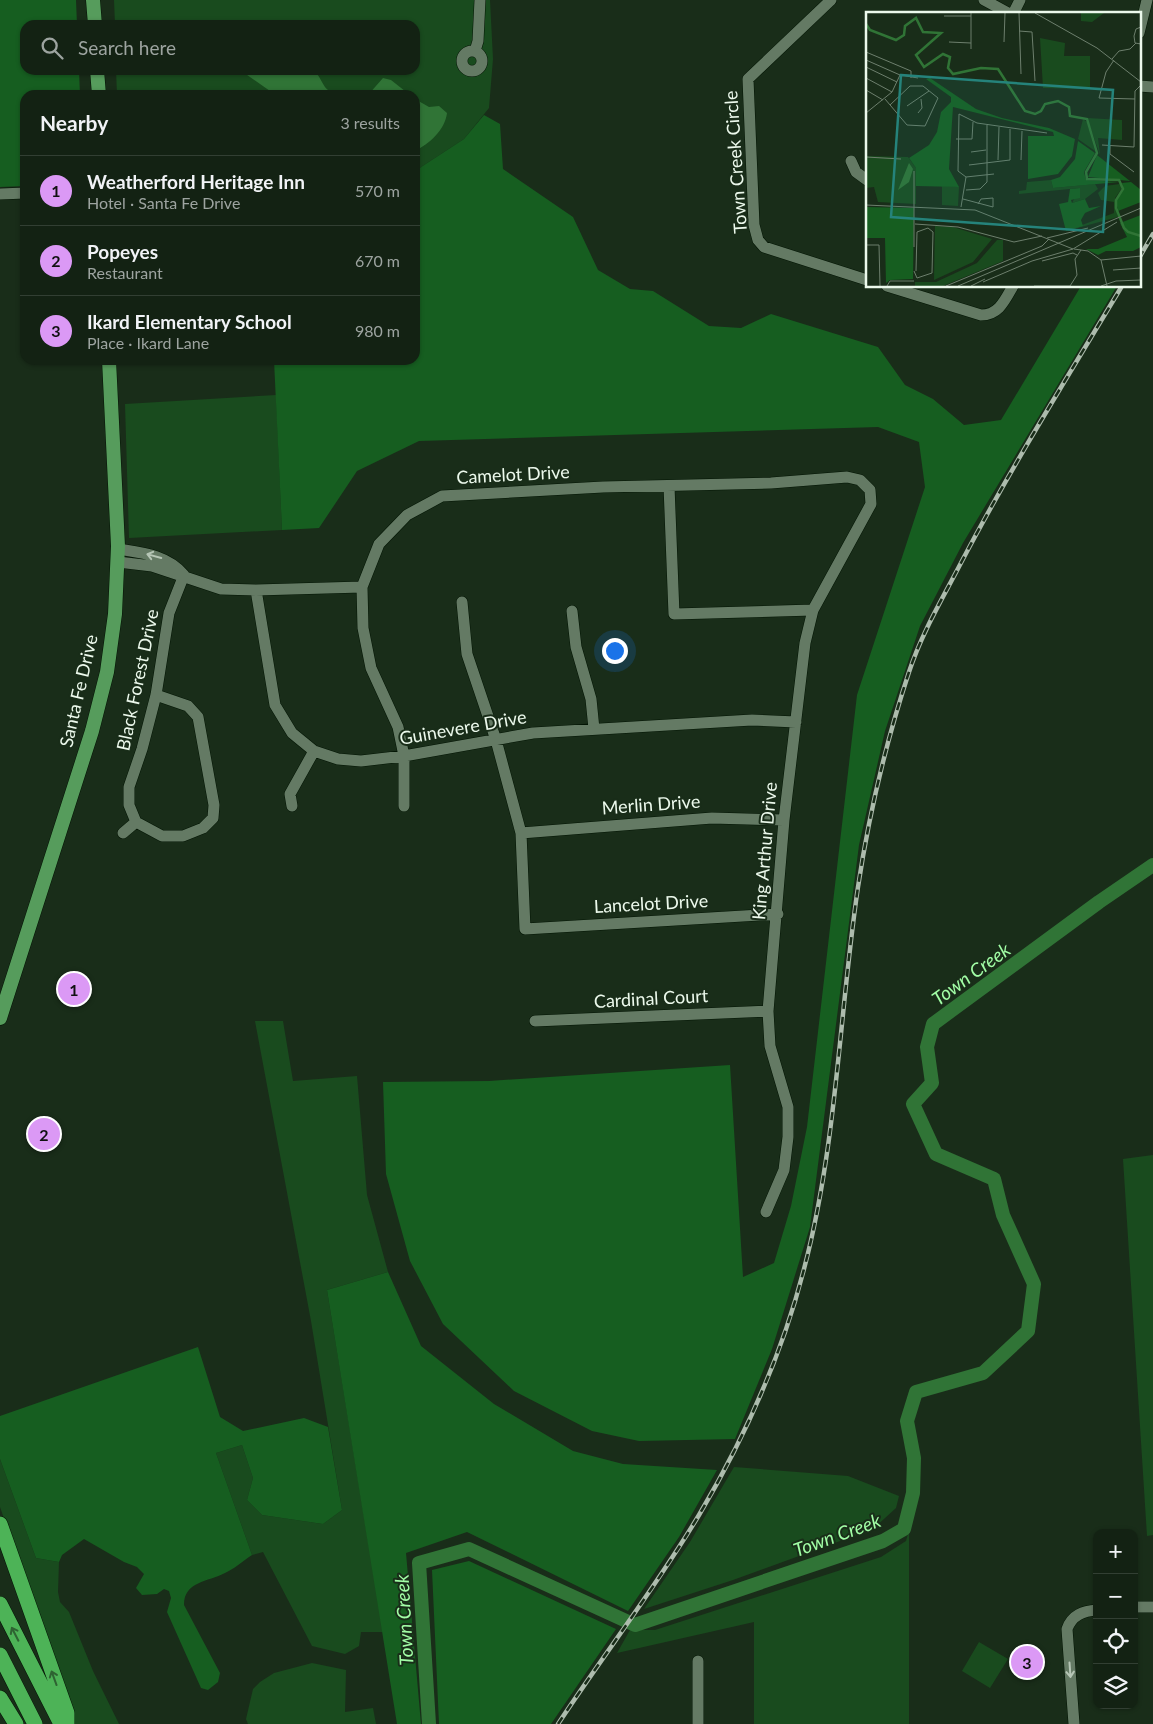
<!DOCTYPE html>
<meta charset="utf-8">
<style>
body{margin:0;font-family:Lato,sans-serif;background:#1c2a1c;color:#f1f3f6}
.controls{position:absolute;right:15px;bottom:15px;display:grid;overflow:hidden;border-radius:10px;box-shadow:0 1px 4px #0004}
.controls button{width:45px;height:45px;display:grid;place-items:center;padding:0;border:0;border-bottom:1px solid #323f33;background:#132213;color:#f1f3f6;font:25px sans-serif}
.you{position:absolute;left:614px;top:650px;width:18px;height:18px;margin:-12px;border:4px solid #fff;border-radius:50%;background:#1a73e8;box-shadow:0 0 0 8px #1a73e833}
.badge{display:grid;place-items:center;width:32px;height:32px;border-radius:50%;background:#db99f5;color:#111;font-size:16px;font-weight:700}
.pin{position:absolute;translate:-50% -50%;border:2px solid #fff;box-shadow:0 1px 5px #0006}
.list{margin:0;padding:0;list-style:none}
h2{display:flex;justify-content:space-between;align-items:center;height:65px;margin:0;padding:0 20px;font-size:21px}
h2 small{font-size:16px;font-weight:400;color:#9da4a0}
.list li{display:grid;grid-template-columns:32px 1fr auto;gap:15px;align-items:center;box-sizing:border-box;height:70px;padding:0 20px;border-top:1px solid #323f33}
.list b{display:block;font-size:19px;white-space:nowrap}
.list p{margin:0;font-size:16px;white-space:nowrap;color:#9da4a0}
.list em{font-size:16px;font-style:normal;color:#9da4a0}
.icon{flex:none;width:28px;height:28px;fill:none;stroke:currentColor;stroke-width:2;stroke-linecap:round;stroke-linejoin:round}
.map{position:relative;flex:none;width:1153px;height:1724px;overflow:hidden}
.search{position:absolute;background:#132213;box-shadow:0 1px 4px #0004;left:20px;top:20px;width:400px;height:55px;display:flex;align-items:center;gap:12px;box-sizing:border-box;padding:0 18px;border-radius:15px;color:#9da4a0;font-size:19px}
.panel{position:absolute;background:#132213;box-shadow:0 1px 4px #0004;left:20px;top:90px;width:400px;height:275px;border-radius:15px}
.map>svg:first-child{display:block}
.green{fill:#194b1e}
.forest{fill:#165e20}
.water{fill:#307436}
.lines{fill:none;stroke-linecap:round;stroke-linejoin:round}
.river{stroke:#307436;stroke-width:14}
.minor-casing{stroke:#031504;stroke-width:12}
.major-casing{stroke:#031504;stroke-width:15}
.highway-casing{stroke:#031504;stroke-width:16}
.minor{stroke:#647a64;stroke-width:11}
.major{stroke:#569c5c;stroke-width:14}
.highway{stroke:#4db357;stroke-width:15}
.rail-casing{stroke:#adbcad;stroke-width:4.5}
.rail{stroke:#192d19;stroke-width:2.5;stroke-dasharray:8;stroke-linecap:butt}
.oneway{stroke:#b6c6b6}
.oneway2{stroke:#2e6332}
.labels{text-anchor:middle;stroke-width:4;stroke-linejoin:round;paint-order:stroke}
.street-label{font-size:18px;fill:#ecf9ec;stroke:#192d19}
.water-label{font-size:19px;font-style:italic;fill:#a2fea6;stroke:#192d19}
.inset-river{fill:none;stroke:#307436;stroke-width:2.5}
.inset-road{fill:none;stroke:#6d7f6d;stroke-width:1}
.view{fill:#25837b;fill-opacity:0.15;stroke:#25837b;stroke-width:2.5}
.inset-edge{fill:none;stroke:#ecf9ec;stroke-width:2.5}
</style>
<div class="map">
<svg width="1153" height="1724" viewBox="0 0 1153 1724">
<rect width="100%" height="100%" fill="#192d19"/>
<path class="green" d="M114 0H490L493 59 489 108 464 139 415 171V95H117L116 70H415V25H115Z
M276 395 282 530 129 538 125 404Z
M255 1021H283L293 1081 357 1076 367 1195 388 1272 327 1290 383 1632H361L359 1646 345 1654 312 1646 263 1552 252 1555 216 1453 242 1445 253 1478 247 1500 262 1515 323 1524 342 1510 311 1321Z
M1153 1155V1535L1147 1536 1123 1159Z
M0 1459 36 1558 59 1562 58 1592 60 1602 69 1612 93 1671 119 1724H75L0 1507Z
M734 1467 848 1476 899 1496 896 1508 873 1529 733 1580 644 1609 690 1542Z
M909 1530V1724H754V1622L617 1653 630 1630H655L881 1557 906 1541Z
M979 1642 1008 1659 990 1688 962 1671Z
M312 1663 346 1670 345 1712 373 1708 376 1724H248L246 1719 253 1689 260 1682 274 1673Z"/>
<path class="forest" d="M0 0H76L77 25H25V70H79L80 95H25V186L0 187Z
M484 115 500 124 503 169 573 217 598 270 630 289 653 291 709 326 741 328 771 314 878 347 905 385 933 399 964 425 1001 420 1081 286H1117L963 543 920 626 885 731 859 845 810 1227 772 1349 735 1439 639 1441 592 1431 514 1391 443 1324 410 1261 386 1174 383 1082 489 1081 730 1065 743 1277 774 1263 791 1206 807 1127 857 695 925 487 919 442 878 427 419 441 357 471 319 528 282 530 274 360H415V171L464 139Z
M388 1272 421 1346 494 1404 573 1451 623 1464 717 1470 679 1537 628 1611 467 1532 406 1553 421 1724H397L327 1290Z
M198 1347 220 1417 243 1431 304 1418 328 1427 342 1510 323 1524 262 1515 247 1500 253 1478 242 1445 216 1453 252 1555C243 1561 234 1569 225 1573 208 1582 184 1581 184 1605L220 1673 218 1682 208 1690 201 1688 167 1612 171 1598 169 1591 164 1589 157 1594 142 1595 136 1588 144 1574 137 1567 124 1562 84 1539 62 1555 59 1562 36 1558 0 1459V1416Z
M469 1561 616 1629 551 1724H439L432 1570Z"/>
<path class="water" d="M240 70H314C328 87 320 92 347 95H271L270 91Z
M383 78 391 80 410 95H368Z
M415 99 429 107 439 106 447 113C445 130 429 144 415 151Z"/>
<g class="lines">
<path class="river" d="M429 1724 419 1563 469 1549 635 1625 883 1541 904 1529 913 1493 914 1458 907 1421 916 1392 983 1373 1028 1331 1034 1284 1003 1215 994 1179 936 1154 913 1104 932 1083 927 1047 933 1024 1099 902 1153 865"/>
<g class="minor-casing">
<path id="minor" d="M831 0 748 79 754 225 758 240 764 247 867 280
M984 0 1010 14
M1013 14 1020 0
M1139 33 1147 0
M462 61a10 10 0 1 1 20 0a10 10 0 1 1-20 0Z
M475 51 478 41 480 0
M1139 86 1153 87
M851 161 856 172 867 180
M0 194 25 193
M887 286 981 315C999 315 1005 300 1013 286
M669 486 674 614 813 610
M118 549C143 553 167 555 184 575
M118 562 152 566 221 589 256 590 362 587
M256 590 275 705 292 733 314 751 338 759 361 761 404 756 533 733 752 720 796 722
M462 602 467 654 496 740 521 833 525 929 778 914
M572 611 576 647 591 699 594 729
M292 806 290 794 314 751
M404 806V756L398 727 371 668 363 628 362 587 379 544 407 515 442 496 603 487 771 483 847 477 860 480 870 490 871 504 813 610 805 643 784 820 768 1011 770 1046 788 1107V1137L784 1170 766 1212
M136 822 129 805V787L142 749 156 695 169 613 184 575
M136 822 162 836H183L203 828 213 818 214 805 198 717 188 706 156 695
M123 833 136 822
M521 833 712 818 784 820
M535 1021 768 1011
M1134 1607H1153
M698 1661V1724
M1074 1724 1067 1629C1072 1615 1083 1611 1097 1610"/>
</g>
<g class="major-casing">
<path id="major" d="M93 0 95 25
M97 70 99 95
M0 1018 92 731 107 672 115 614 118 546 109 360"/>
</g>
<g class="highway-casing">
<path id="highway" d="M0 1524 67 1713V1724
M0 1604 61 1724
M0 1655 35 1724
M0 1698 16 1724"/>
</g>
<use href="#minor" class="minor"/>
<use href="#major" class="major"/>
<use href="#highway" class="highway"/>
<g class="rail-casing">
<path id="rail" d="M1139 258 1153 234
M558 1724C604 1654 656 1587 699 1515 744 1439 782 1355 804 1269 837 1144 839 1015 858 887 869 814 886 742 909 672 922 632 944 596 963 559 1012 466 1068 376 1122 286"/>
</g>
<use href="#rail" class="rail"/>
</g>
<defs><path id="oneway-shaft" d="M-6 0H5M1.5-3L5.5 0L1.5 3" fill="none" stroke-width="1.6" stroke-linecap="round" stroke-linejoin="round" transform="scale(1.25)"/></defs>
<g class="oneway">
<use href="#oneway-shaft" transform="translate(154 556) rotate(-165)"/>
<use href="#oneway-shaft" transform="translate(1070 1670) rotate(86)"/>
</g>
<g class="oneway2">
<use href="#oneway-shaft" transform="translate(15 1634) rotate(-117)"/>
<use href="#oneway-shaft" transform="translate(54 1678) rotate(-110)"/>
</g>
<g class="labels">
<g class="street-label">
<text transform="translate(736 162) rotate(-94)" y="6">Town Creek Circle</text>
<text transform="translate(513 475) rotate(-3)" y="6">Camelot Drive</text>
<text transform="translate(138 680) rotate(-78)" y="6">Black Forest Drive</text>
<text transform="translate(79 691) rotate(-77)" y="6">Santa Fe Drive</text>
<text transform="translate(463 728) rotate(-10)" y="6">Guinevere Drive</text>
<text transform="translate(651 805) rotate(-4)" y="6">Merlin Drive</text>
<text transform="translate(765 851) rotate(-85)" y="6">King Arthur Drive</text>
<text transform="translate(651 904) rotate(-3)" y="6">Lancelot Drive</text>
<text transform="translate(651 999) rotate(-3)" y="6">Cardinal Court</text>
</g>
<g class="water-label">
<text transform="translate(971 974) rotate(-36)" y="7">Town Creek</text>
<text transform="translate(837 1535) rotate(-20)" y="7">Town Creek</text>
<text transform="translate(404 1620) rotate(-93)" y="7">Town Creek</text>
</g>
</g>
<g transform="translate(866 12)">
<rect width="275" height="275" fill="#192d19"/>
<path d="M215 1H238L226 10 215 9ZM174 26 199 31 198 44H224V77L177 76ZM221 106 256 108V128L232 126 234 143ZM217 107 221 110 229 139 212 127ZM0 144 42 145 50 156V192L12 190 8 175 0 176ZM185 168 187 176 229 172 232 177 219 187 206 191 214 176 153 182V179L160 178 161 170ZM254 172 256 176 249 186 252 205 200 219 248 201V190L235 188 232 181 239 174ZM76 174 93 175 92 194 76 193ZM69 214 87 215 126 227 107 250 68 268ZM131 228H137V249L77 274H49V270H70L111 251Z" fill="#194b1e"/>
<path d="M64 66 110 97 136 106 183 116 209 127 206 144 192 162 162 167V124H188L187 120 87 95 83 157 93 175 50 174V156L43 146 63 133 71 120 75 100 85 90V85L60 67ZM212 129 229 141 218 160 220 168 253 170 187 176 185 168 194 165 209 147ZM231 143 264 169 222 165ZM265 170 275 178V190L252 199 250 189 257 177 256 171ZM214 176V186L205 188 206 191 219 187 223 196 235 194 219 201 215 208 217 214 200 219 193 192 202 190 204 177ZM0 195 48 196 47 267 24 268 20 271 19 226H0ZM275 203V235L267 239H240L232 243 220 237H232L261 225 254 211Z" fill="#165e20"/>
<path d="M43 151 47 157 43 170 32 178Z" fill="#307436"/>
<path class="inset-river" d="M0 12 4 18 30 28 38 23 39 14 50 6 57 20 75 21 50 43 58 55 77 42 84 45 82 56 87 62 115 56 132 57 159 99 169 102 175 99 179 92 192 89 203 95 204 104 221 107 231 141 220 160 221 167 253 168 257 177 250 188V196L258 216 262 220 275 224"/>
<path class="inset-road" d="M105 1V37M153 1 155 62M169 1 231 36 275 70M78 4H105M275 15 270 17 268 24 269 31 275 32M153 19 166 20 169 69M83 30 105 31M138 30 139 1M0 40 45 59V66M246 47 253 39 264 37 270 31M0 48 34 63 52 66M248 48 240 60 233 86 269 87M0 55 31 70M0 66 26 80M0 78 17 88M19 87 41 113 59 114 72 86 57 74H44L24 93M41 94 63 79M0 101 26 80 34 63M52 101 56 96 55 87M90 127H106L107 110M236 133 268 135 269 79 275 73M244 134V142L268 160M105 140 120 138M0 145 35 147M132 148 133 115M155 148 156 119M103 153 144 148V117M128 162 100 165 92 159 93 102 111 111 181 121M100 178 114 177 121 170V113M97 187 127 195M112 192 115 187 127 186V195M0 193 109 198 207 237M95 195 100 165M49 212 92 215 148 230 176 224M181 226 222 216M0 233H13L14 274M48 235V159M207 237 251 210M208 237 222 239 235 248 241 274M235 248 275 244M176 249 207 241 211 243M247 258 275 256M48 259 51 266 66 261 67 220 62 216 51 220 50 259M117 270 166 249 207 237M21 274 24 269H48M80 274 176 234 183 227M92 274 275 196M105 274 119 267M168 274H204M204 274 211 263 209 247 215 238M235 274 250 269 275 268"/>
<path class="view" d="M35 63 247 78 237 220 25 205Z"/>
<rect width="275" height="275" class="inset-edge"/>
</g>
</svg>
<div class="controls">
<button>+</button>
<button>−</button>
<button><svg class="icon" aria-label="locate" viewBox="0 0 24 24"><circle cx="12" cy="12" r="6"/><path d="M12 2v4M12 18v4M2 12h4M18 12h4"/></svg></button>
<button><svg class="icon" aria-label="layers" viewBox="0 0 24 24"><path d="M12 4l9 5-9 5-9-5zM3 14l9 5 9-5"/></svg></button>
</div>
<div class="you"></div>
<div class="pin badge" style="left:74px;top:989px">1</div>
<div class="pin badge" style="left:44px;top:1134px">2</div>
<div class="pin badge" style="left:1027px;top:1662px">3</div>
<div class="search"><svg class="icon" aria-label="search" viewBox="0 0 24 24"><circle cx="10" cy="10" r="6"/><path d="M15 15l6 6"/></svg>Search here</div>
<section class="panel">
<h2>Nearby<small>3 results</small></h2>
<ul class="list">
<li><span class="badge">1</span><div><b>Weatherford Heritage Inn</b><p>Hotel · Santa Fe Drive</p></div><em>570 m</em></li>
<li><span class="badge">2</span><div><b>Popeyes</b><p>Restaurant</p></div><em>670 m</em></li>
<li><span class="badge">3</span><div><b>Ikard Elementary School</b><p>Place · Ikard Lane</p></div><em>980 m</em></li>
</ul>
</section>
</div>
